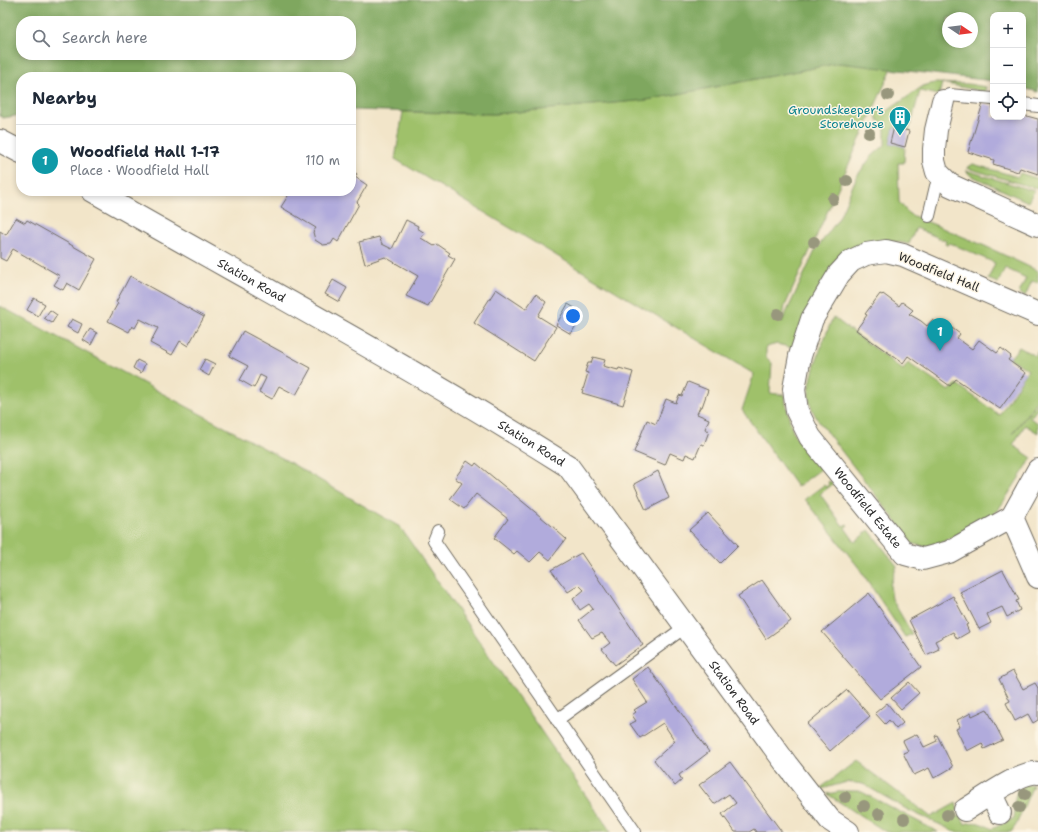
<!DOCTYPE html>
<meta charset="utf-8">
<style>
body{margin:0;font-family:"Shantell Sans",sans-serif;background:#f2f2f3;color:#1f2937}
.controls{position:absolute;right:12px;top:12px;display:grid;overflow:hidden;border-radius:8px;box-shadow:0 2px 6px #0003}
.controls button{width:36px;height:36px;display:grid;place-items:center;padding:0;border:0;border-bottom:1px solid #e0e1e3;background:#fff;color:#1f2937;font:20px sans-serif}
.compass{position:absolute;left:942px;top:12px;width:36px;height:36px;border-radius:50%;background:#fff;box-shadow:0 2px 6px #0003;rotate:103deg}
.you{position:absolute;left:573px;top:316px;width:14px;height:14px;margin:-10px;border:3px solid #fff;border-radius:50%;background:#1a73e8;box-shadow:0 0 0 6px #1a73e833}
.badge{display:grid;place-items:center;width:26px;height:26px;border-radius:50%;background:#111827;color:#fff;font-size:13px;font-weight:700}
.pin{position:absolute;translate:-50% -33px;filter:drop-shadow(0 1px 2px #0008)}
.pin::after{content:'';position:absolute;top:21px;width:14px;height:12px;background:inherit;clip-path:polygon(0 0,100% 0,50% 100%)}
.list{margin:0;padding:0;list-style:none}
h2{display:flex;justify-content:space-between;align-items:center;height:52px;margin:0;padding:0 16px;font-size:17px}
h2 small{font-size:13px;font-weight:400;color:#747a83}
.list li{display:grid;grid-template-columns:26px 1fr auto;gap:12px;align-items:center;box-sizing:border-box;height:72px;padding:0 16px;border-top:1px solid #e0e1e3}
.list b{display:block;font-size:15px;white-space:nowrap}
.list p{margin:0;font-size:13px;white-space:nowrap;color:#747a83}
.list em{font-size:13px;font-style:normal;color:#747a83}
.icon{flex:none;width:22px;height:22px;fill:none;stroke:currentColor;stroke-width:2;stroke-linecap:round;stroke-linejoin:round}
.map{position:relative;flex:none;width:1038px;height:832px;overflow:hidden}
.search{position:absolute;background:#fff;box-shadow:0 2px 6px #0003;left:16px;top:16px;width:340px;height:44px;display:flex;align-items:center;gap:10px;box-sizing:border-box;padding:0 14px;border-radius:16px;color:#747a83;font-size:15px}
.panel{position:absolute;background:#fff;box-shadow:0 2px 6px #0003;left:16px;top:72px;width:340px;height:124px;border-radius:16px}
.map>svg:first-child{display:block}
.green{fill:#9fc16b;stroke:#65764b}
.forest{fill:#7fa75f;stroke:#556945;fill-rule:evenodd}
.building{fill:#b1abdc}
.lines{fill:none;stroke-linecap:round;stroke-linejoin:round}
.lane-casing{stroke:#716c62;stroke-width:14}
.street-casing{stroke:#716c62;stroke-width:24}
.lane{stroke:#fff;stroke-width:12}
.street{stroke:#fff;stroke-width:22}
.tree{fill:#98977d}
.labels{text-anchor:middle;stroke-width:3;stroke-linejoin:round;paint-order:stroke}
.culture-label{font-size:12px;fill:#0d838f;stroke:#fcf5e5;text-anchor:end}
.street-label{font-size:12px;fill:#2b2b2b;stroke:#fcf5e5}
</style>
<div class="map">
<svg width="1038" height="832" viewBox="0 0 1038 832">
<rect width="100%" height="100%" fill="#fcf5e5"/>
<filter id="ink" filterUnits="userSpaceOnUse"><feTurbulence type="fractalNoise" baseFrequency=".025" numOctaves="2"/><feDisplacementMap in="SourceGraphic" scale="8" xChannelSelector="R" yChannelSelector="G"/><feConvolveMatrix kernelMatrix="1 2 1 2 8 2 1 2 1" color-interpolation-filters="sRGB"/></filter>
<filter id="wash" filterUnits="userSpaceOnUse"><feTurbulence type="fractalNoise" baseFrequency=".012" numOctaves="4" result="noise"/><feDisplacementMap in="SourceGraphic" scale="16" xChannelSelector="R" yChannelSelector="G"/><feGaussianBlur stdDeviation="0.9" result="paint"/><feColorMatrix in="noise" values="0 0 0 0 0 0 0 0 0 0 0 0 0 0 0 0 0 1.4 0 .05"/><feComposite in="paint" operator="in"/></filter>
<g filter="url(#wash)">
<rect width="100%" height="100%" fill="#f2e5c9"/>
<path class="green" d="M839 63 892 68 785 306 782 322 815 251 839 218 857 176 871 157 885 145V129L877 118 875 111 886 112 923 86 934 83 968 84 986 87 985 92 942 83 939 95 920 91 909 131 894 127 890 143 905 147 904 163H898L899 202 909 214 985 246 1038 271V283L1032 281 1025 296 1019 293 1026 278 1005 268 998 283 988 279 995 263 950 243 948 245 945 244 946 241 916 228 909 244C888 240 874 239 854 248L793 348 777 344 766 347V357L772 363 770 393 784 395 791 426 795 436 821 469 797 487 742 410 754 374 395 159 403 112 496 114 647 100Z
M973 164 1018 177 1020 173 1038 179V189L967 168Z
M966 171 972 172 1034 191 1028 202 970 175Z
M0 306 284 459 400 527 611 832H0Z
M833 317 903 370 908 363 949 391 957 384 999 415 1028 370 1010 358 1019 347 1035 356 1038 351V399L1012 434 1038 402V408L1030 418 1038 423V433L1025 425 1013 445 1032 458 1000 507 993 515 969 529 936 545 926 547 914 544 910 542 909 538 819 422C814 414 808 403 809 393 811 369 824 340 833 317Z
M830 481 833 484 820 494 843 526 847 524 848 525 845 528 855 542 869 530 897 566 890 585 892 599 912 634 905 637 859 568 805 499 824 485 826 487 829 485 828 482Z
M856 761 931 817 956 803 958 810 954 814 956 817 961 816 965 824C974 820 985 824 992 829L1014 818C1016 804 1011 793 1025 784L1033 785 1016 825 1011 832H956L908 810 863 784 847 782 818 790Z
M844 791H860L938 832H886L827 794Z"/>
<path class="forest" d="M0 0H1038V92L1023 88V15H993V81L839 63 647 100 494 114 351 110V77H21V115L3 118 0 116ZM948 18H972V42H948ZM21 21H351V55H21Z"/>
<g id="blocks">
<path class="building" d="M983 103 993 106V117H1023V115L1038 119V174L1020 168 1018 172 993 164 994 160 968 152Z
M894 127 909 131 905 147 890 143Z
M351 170 357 174 355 177 367 185 357 202 359 204 338 242 334 239 331 244 323 245 315 240 313 232 316 228 281 207 291 191H351Z
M16 218 25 223 27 220 96 259 79 290 67 283 63 290 54 285 60 276 13 249 6 261 0 258V231L6 235Z
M406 220 418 226 417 228 425 233 421 238 434 246 437 244 450 253 448 255 455 259 428 306 406 296 418 276 385 257 365 264 359 242 379 237 382 244 392 249Z
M130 276 204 317 188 346 180 341 172 355 150 343 158 328 140 319 135 328 132 326 129 332 108 321 118 303 116 302Z
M333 280 347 288 339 302 325 294Z
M496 289 526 309 536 294 546 302 538 316 556 327 534 361 474 323Z
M880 294 882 295 883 294 899 306 902 302 913 310 909 314 921 321 927 326 932 320 949 332 952 328 960 334 957 338 972 349 979 340 997 353 1001 348 1011 356 1008 360 1026 373 1000 409 956 379 950 386 908 356 903 363 856 330 867 315 865 314Z
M34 298 45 304 38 316 27 310Z
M568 304 583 313 571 334 556 325Z
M50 310 57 315 52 323 44 318Z
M72 319 82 324 78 333 67 327Z
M90 329 97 333 91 345 83 340Z
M243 331 311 368 296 395 279 386 272 399 259 392 266 378 260 375 254 388 240 380 248 366 229 356Z
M593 357 605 360 603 366 618 370 619 368 633 372 623 405 582 393 588 373 585 372 588 363H591Z
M205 359 215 364 209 376 199 370Z
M137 360 145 364 141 373 133 368Z
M688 382 708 390 702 407H700L697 414 709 419 705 429 709 431 704 445 701 444 695 458 686 454 684 459 670 453 665 465 634 452 647 420 656 424 666 399 676 403 679 395 682 396Z
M467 461 474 466 476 463 558 531H557L566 539 550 560 540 552 530 562 517 551 514 554 494 538 508 519 476 494 464 509 450 499 462 483 455 478Z
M658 471 669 498 646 510 634 484Z
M708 513 738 545 720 563 689 530Z
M581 553 643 645 615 665 602 649 610 643 602 633 592 638 579 620 593 609 589 604 580 610 573 599 584 590 579 585 568 592 551 570Z
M1003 570 1019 600 1016 601 1020 610 1007 617 1002 607 987 614 991 623 979 629 960 592Z
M762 580 791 621 766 639 738 596Z
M869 593 921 667 880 699 822 632Z
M953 596 968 624 966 625 969 632 957 639 953 632 935 641 939 649 926 655 909 620Z
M648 667 709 752 679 775 682 780 675 786 654 760 675 741 663 723 640 738 630 724 636 721 632 715 636 712 634 710 647 702 632 679Z
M1013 671 1023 689 1035 683 1038 688V720L1033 723 1028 714 1015 721 1006 703 1010 701 999 679Z
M909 682 919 693 901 709 891 698Z
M847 690 870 716 830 751 807 724Z
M887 703 903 723 896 729 889 720 885 724 875 713Z
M987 709 1003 740 984 749 982 743 967 751 956 729 960 727 957 720 971 713 972 716Z
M917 734 924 747 937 741 935 736 937 735 953 767 934 778 929 768 914 775 903 753 908 751 903 741Z
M730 762 782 832H756L754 829 749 832H735L722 814 736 803 729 794 714 804 699 785Z"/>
</g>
</g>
<g filter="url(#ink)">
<use href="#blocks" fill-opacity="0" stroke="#716c62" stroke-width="1"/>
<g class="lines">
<g class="lane-casing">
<path id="lane" d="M943 101 949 95 993 99
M1023 104 1038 106
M929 216 936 186 944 179
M438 531 434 541 635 832
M557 720 685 627"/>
</g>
<g class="street-casing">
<g id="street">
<path d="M943 101 936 130 934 149V161L937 172 950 185 1038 225"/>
<path d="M0 141 21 152"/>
<path id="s1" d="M93 191C252 282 413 368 568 466L787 765 830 820 848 832"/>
<path id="s2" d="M1038 314 903 255 886 251 866 254 851 261 839 274 812 319 800 356 794 389 797 411 810 437 905 554 923 559 949 552 1012 517 1038 470"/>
<path d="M1012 517 1038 577"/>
<path d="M991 794 1000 813"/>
<path d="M965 810C980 801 1022 770 1038 773"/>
</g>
</g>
<use href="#lane" class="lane"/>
<use href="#street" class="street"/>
</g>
<g class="tree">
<circle cx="888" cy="95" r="6"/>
<circle cx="869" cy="133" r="6"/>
<circle cx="847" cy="181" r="6"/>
<circle cx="833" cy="199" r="6"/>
<circle cx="814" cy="242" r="6"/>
<circle cx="778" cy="314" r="6"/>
<circle cx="1025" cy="794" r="6"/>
<circle cx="845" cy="797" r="6"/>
<circle cx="864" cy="806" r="6"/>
<circle cx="1019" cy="807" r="6"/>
<circle cx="879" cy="814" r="6"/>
<circle cx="947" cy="815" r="6"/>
<circle cx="904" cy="819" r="6"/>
</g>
</g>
<defs>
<g id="building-pin" transform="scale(1.15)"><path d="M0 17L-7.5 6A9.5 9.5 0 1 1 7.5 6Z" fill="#0f9aa8" stroke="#fcf5e5"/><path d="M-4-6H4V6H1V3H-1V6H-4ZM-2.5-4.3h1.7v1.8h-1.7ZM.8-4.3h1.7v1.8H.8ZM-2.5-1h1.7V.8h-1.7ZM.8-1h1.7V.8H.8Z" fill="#fff"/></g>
</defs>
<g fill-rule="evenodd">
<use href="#building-pin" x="900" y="117"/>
</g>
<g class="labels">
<g class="culture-label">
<text x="884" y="114">Groundskeeper's<tspan x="884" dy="14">Storehouse</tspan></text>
</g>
<g class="street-label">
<text transform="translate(939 272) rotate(22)" y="4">Woodfield Hall</text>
<text dy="4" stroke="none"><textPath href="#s1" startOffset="182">Station Road</textPath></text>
<text dy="4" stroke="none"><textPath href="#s1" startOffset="506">Station Road</textPath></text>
<text dy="4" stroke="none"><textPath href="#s2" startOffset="487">Woodfield Estate</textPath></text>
<text dy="4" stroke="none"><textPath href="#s1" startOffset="830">Station Road</textPath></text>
</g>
</g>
</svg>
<div class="controls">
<button>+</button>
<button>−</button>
<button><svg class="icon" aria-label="locate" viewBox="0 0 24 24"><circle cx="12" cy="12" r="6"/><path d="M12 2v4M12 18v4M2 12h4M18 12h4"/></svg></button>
</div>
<svg class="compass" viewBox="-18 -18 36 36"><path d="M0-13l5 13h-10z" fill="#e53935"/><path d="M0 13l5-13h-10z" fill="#747a83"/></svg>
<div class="you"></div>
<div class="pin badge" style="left:940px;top:351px;background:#0f9aa8">1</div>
<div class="search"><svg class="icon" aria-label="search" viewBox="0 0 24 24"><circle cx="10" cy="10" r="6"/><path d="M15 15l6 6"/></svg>Search here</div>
<section class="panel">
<h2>Nearby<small></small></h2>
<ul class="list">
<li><span class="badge" style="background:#0f9aa8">1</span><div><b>Woodfield Hall 1-17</b><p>Place · Woodfield Hall</p></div><em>110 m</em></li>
</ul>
</section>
</div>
